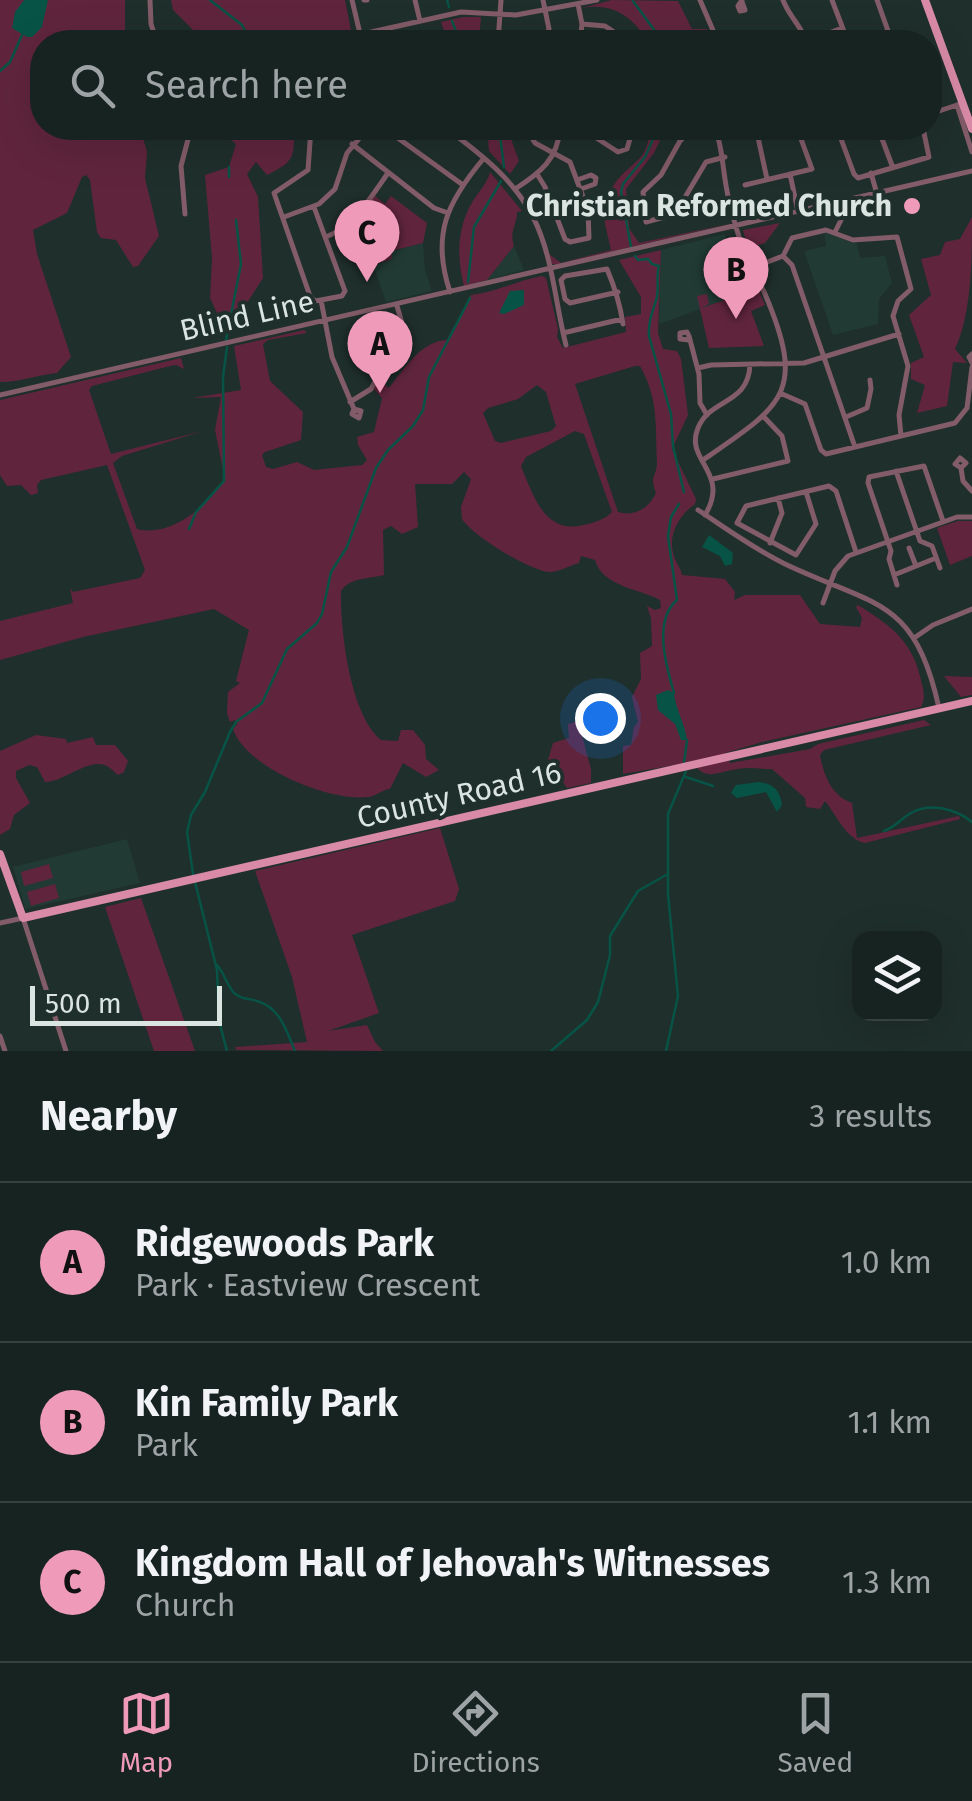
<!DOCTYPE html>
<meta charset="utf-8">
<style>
body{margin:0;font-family:"Fira Sans",sans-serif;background:#242f2d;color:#f1f3f6}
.controls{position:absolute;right:30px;bottom:30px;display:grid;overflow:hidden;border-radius:20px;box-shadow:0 10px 40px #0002}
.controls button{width:90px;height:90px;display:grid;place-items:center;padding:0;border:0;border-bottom:2px solid #36403e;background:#172320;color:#f1f3f6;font:50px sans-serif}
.scale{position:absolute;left:30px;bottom:25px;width:192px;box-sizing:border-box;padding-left:10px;border:5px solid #dae4e1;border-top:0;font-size:28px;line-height:35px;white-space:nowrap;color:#dae4e1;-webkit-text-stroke:8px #1f2f2b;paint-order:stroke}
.you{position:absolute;left:600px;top:718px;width:35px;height:35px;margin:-25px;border:8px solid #fff;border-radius:50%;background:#1a73e8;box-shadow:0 0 0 15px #1a73e833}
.badge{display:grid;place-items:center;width:65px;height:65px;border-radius:50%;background:#ef9ab8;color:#111;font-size:32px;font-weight:700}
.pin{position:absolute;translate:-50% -82px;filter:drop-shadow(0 2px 5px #0008)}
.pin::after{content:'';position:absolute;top:52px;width:35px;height:30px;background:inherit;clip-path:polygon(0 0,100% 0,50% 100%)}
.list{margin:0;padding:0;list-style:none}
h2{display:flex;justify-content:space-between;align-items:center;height:130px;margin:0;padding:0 40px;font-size:42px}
h2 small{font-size:32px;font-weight:400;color:#9ea4a5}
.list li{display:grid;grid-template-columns:65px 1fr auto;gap:30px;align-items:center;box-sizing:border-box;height:160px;padding:0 40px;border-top:2px solid #36403e}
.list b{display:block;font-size:38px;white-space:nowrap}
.list p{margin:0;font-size:32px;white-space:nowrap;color:#9ea4a5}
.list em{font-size:32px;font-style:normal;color:#9ea4a5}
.icon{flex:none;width:55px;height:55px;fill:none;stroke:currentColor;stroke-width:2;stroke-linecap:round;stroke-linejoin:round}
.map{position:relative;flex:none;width:972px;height:1051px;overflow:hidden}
.search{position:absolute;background:#172320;box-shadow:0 10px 40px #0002;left:30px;right:30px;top:30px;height:110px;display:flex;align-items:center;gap:25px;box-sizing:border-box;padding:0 35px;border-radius:40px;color:#9ea4a5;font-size:38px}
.sheet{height:610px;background:#172320}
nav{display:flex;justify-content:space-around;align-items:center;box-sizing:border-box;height:140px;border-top:2px solid #36403e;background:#172320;font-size:28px;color:#9ea4a5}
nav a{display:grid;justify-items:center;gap:5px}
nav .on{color:#ef9ab8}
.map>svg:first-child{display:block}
.built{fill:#213a34}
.green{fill:#60253d;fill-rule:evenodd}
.water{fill:#075447}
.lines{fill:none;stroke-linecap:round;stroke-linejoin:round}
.stream{stroke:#075447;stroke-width:2.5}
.minor{stroke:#825c68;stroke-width:5}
.major{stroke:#d88aa6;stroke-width:8}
.poi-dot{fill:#ef9ab8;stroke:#1f2f2b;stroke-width:4}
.labels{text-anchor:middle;stroke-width:8;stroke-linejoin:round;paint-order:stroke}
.poi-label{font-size:30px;font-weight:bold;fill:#dae4e1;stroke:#1f2f2b;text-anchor:end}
.street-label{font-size:30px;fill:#dae4e1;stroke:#1f2f2b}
</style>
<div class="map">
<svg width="972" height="1051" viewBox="0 0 972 1051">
<rect width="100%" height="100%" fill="#1f2f2b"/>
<path class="built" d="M824 232 857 244 860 258 885 256 892 283 879 299 878 324 833 335 804 251 826 246Z
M725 234 729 259 745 293 659 324 661 250Z
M423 243 425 270 432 291 386 302 373 265 392 259 390 252Z
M514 246 524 270 487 280Z
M127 839 140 883 25 909 13 867Z"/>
<path class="green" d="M0 0H125V42H42V128H140L147 152 145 178 159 236 138 266 133 267 116 240 101 238 97 232 90 180 86 175 82 177 67 213 33 230 37 254 71 357 57 373C37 375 20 382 0 382Z
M171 0H345L353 40 205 42 173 10Z
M612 0 678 1 692 29H707L712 42H649C632 17 614 2 582 8Z
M463 17H481L479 42H448L441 22Z
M223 128H294C294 158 295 161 267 175L256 162 247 174 258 197 263 278 247 303 237 326 224 328 210 298 212 258 205 175 229 167 236 144 223 134Z
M477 128H507L519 161 510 174 489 151 488 139Z
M651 128H666L654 153 626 189 629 228 639 243 733 223 559 264H552L549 254 561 263 611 250 605 224 604 196C612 190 614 183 620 177 640 156 645 161 651 128Z
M490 172 522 211 517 212C517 225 509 231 514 246L487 280 464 286C457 259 457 231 470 206 476 194 487 185 490 172Z
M374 195 385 204 391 196 427 223 423 243 391 251 392 259 373 265 362 234 377 216 365 207Z
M972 217C972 258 972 313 955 349L967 363 953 362 947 406 917 413 925 385 911 379V363L924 357 909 315 931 295 921 259 940 255 945 242 960 239Z
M780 223 765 243 748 249 743 230Z
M661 250 658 333 663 349 677 351 681 359 688 415 672 449 696 499 695 504C678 516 666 537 675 559 677 564 681 569 682 575L725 579 735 592 734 600 745 595H800L820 624 860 627 862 618 856 607 858 605C888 624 911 639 920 676 922 687 927 696 921 707L762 742 725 753 730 763 810 749 818 744 924 720 931 725 824 750 820 755C824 776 831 795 852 803L857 838 959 816 960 819 865 843C845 838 838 817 825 801L820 809 806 807 805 798 772 769C761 769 749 767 737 769 716 772 706 782 692 762L623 774V746L631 745 634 727 638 722 632 697 641 679 640 653 652 646 651 618 647 606 655 610 661 608 660 600C638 588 603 587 595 560L581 556 579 563C568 566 559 572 549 572 529 570 474 537 462 519L461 507 471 479 464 472 452 484H415L418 527 402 534 391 526 383 530 384 575C369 579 350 577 341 591 340 629 350 715 381 740L398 741 401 730H413L425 745 426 759 439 770 426 777 403 763 390 789C381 790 377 796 368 797 330 802 246 768 233 729L237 724 235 720 230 722 227 713 228 692 240 683 236 681 249 630 214 609 83 637 0 660V621L73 603 70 588 73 592 140 578 145 570 107 465 41 480 37 485 38 493 31 495 21 485 7 486 0 475V400L181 358 184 369 176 365 166 367 92 386 89 390 111 454 203 431 122 456 113 463 137 529C171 538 207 506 225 479L215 430 221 397 192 398 241 390 234 346 304 330 307 333 268 340 263 344 270 381 303 412 301 440 265 452 262 455 266 467 273 469 297 462 314 470 362 465 367 460 358 445 357 437 374 432 382 398 373 388 379 380 389 388C404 369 421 341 447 340L471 295C496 292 516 281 542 276L546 278 558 329 557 337 563 348 626 332 625 317 641 314V297L619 260ZM635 366H640C659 400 655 425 657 462 657 477 649 475 656 493 649 508 635 517 618 512L575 384ZM537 385 546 392 556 426 551 431 501 443 495 441 483 413 488 408 518 399ZM575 431 584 434 612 512C604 520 594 523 583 525 545 535 533 495 521 466L526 457Z
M758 288 765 305 751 311 764 346 709 348 697 296 707 294 709 304 702 308Z
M958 521H972V556L950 565 937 528Z
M944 676 972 677V695L961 697Z
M578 721 591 769V783L567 788 548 760 553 743 569 738 568 724Z
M36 735 66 739 67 743 93 737 96 745H115L128 761 124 772 118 775C114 772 110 767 105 765 86 759 64 782 45 782L37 767 29 765 16 771V778L30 803 14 815 10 829 0 835V751Z
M440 828 459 889 455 901 352 935 379 1013 328 1031 367 1025 375 1042 383 1051 236 1050 235 1047 307 1042 292 977 255 871Z
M49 864 53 878 24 886 21 872Z
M55 884 59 898 31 906 27 892Z
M141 898 195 1051H154L105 907Z"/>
<path class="water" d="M24 0H48L42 27 32 37H27L12 28 15 12Z
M524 290V305L504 314 499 313 510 291Z
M709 535 733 553 732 564 725 566 720 556 702 547Z
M668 690 674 693C676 711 685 723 687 740H681L675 724 658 710 656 695Z
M759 782C774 784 780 790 782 805L777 812 766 792 737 798 731 793 736 785Z"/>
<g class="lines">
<path class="stream" d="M210 0 242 25 251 42
M447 0 449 7
M633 1 663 42
M452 21 460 42
M0 71 10 62 22 35
M499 128 504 167
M233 139 241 134 261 132 265 128
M229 167V177
M631 247 621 192 623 184 645 157 658 128
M635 256 638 260 648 259 652 264 659 266C656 276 659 287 657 297 653 311 648 321 649 336L671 414 673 446 684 492
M468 282 474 227 501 181
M226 340 241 264 236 220
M189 529 196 512 224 481 223 377 227 347
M674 693C666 666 653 620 677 600L668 536 671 517 679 504
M684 763 687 740
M686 777 713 786
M884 831C896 827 900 819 911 813 930 802 956 809 972 822
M193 874 187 832 191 815 205 792 230 732 236 722 262 703 287 649 317 623 322 614 331 572 347 547 376 468 388 450 413 426 423 410 429 377 470 298
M195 882 217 970 219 1021 227 1051
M217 965C224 973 227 985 234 993 242 1000 248 998 257 1001 281 1008 286 1031 295 1051
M551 1051 587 1020 598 1002 610 955V936L638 891 666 875
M666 1051 678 996 668 894V814L686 771"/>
<path class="minor" d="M150 0 151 24 157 42
M352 0 362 42
M364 0H367
M415 0 420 21
M700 0 718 42
M742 0 738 6 740 11 745 10 742 2
M783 0C789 16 801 26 807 42
M832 0 848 42
M877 0 892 42
M578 4 582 24 580 42
M582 24 605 26 629 42
M358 35 461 12 516 15 597 0
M808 41 842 28
M498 42 501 0
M543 42 549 29 543 0
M757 42 761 40 765 42
M957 105 972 152
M930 114 960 104
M311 128 308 170 274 193 310 296 315 301 321 300
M384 128 463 185
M446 128C479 153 513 178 533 217 553 256 555 303 566 345
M526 128 535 143 570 162 588 210 589 238 570 242 565 239 545 187 537 174
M581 128 618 152 627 149 633 128
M693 128 680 141 661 175 643 192 646 222 675 214 706 162 725 157
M756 128 767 179
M837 128 854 174 858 178 929 157 923 128
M878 128 893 168
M352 144 434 208 448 213
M871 173 877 194
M790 174 798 212
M577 180 591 175 596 178 595 184 581 189
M745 185 812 169 797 128
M515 189C540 173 558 159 560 128
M683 202 690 206 697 203 700 210 694 214 690 206
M314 207 345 291 342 296 321 300
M185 214 181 166 191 128
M284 217 319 204 335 189 347 153 368 128
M835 232 844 214 842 203
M326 237C355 225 371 197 388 173
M783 256 792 265 855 447
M752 268 783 256 792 238 826 230 853 240 897 237 911 289 898 301 893 316 908 366 899 415 901 436
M450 292C431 235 447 202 484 158
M618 292 570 303 565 299 561 280 565 276 607 269C615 288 620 303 623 324
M321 300 332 357 354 409 352 414 359 418 361 411 354 409
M563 333 622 319
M362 338 369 331 366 325 361 328C362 347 368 356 384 366
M689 340 680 339V333L687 332 689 336 699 374 700 403 707 415
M972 354 969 357 972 363
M698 368 711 365 804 363 899 334
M780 393 805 404 821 450 826 454 955 423 967 408 972 367
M0 395 972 171
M350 402 371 389 394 347 406 337 397 306
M846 417 867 408 871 389 870 380
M703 460C783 405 807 393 765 294 758 278 747 263 742 246 735 225 728 201 725 179 722 161 722 146 715 128
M961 468 966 463 960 458 955 464 961 468 963 481 972 491
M896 471 920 541 932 546 940 568
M713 479 788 461 782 436 764 417
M806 492 816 524 796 555 737 523 746 506 829 486 836 491 856 552
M698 510C727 529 754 549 785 564 875 607 914 596 939 708
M705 515C731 472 684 461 698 428 710 398 749 405 750 364
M770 543 782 513 778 498
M909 548 916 566
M894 575 936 558
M897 585 889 559 891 551 868 483 869 477 924 466 943 521
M823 603 835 571 848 556 957 517H972
M914 638 933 625 972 609
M0 923 23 918 66 1051
M0 1036 5 1051"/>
<path class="major" d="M925 0 972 129
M0 854 23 918 972 701"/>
</g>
<circle class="poi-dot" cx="912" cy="206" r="10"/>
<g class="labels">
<g class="poi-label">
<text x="892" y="216">Christian Reformed Church</text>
</g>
<g class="street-label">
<text transform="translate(247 316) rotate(-13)" y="10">Blind Line</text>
<text transform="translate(459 795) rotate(-13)" y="10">County Road 16</text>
</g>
</g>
</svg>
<div class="controls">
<button><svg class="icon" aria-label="layers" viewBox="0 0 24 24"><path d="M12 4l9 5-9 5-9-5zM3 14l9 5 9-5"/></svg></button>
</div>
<div class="scale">500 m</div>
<div class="you"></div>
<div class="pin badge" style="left:380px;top:393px">A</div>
<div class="pin badge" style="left:736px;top:319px">B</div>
<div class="pin badge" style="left:367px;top:282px">C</div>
<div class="search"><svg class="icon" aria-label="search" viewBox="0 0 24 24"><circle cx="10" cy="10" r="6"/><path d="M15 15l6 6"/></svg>Search here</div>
</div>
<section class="sheet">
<h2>Nearby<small>3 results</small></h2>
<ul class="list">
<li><span class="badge">A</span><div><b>Ridgewoods Park</b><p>Park · Eastview Crescent</p></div><em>1.0 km</em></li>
<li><span class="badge">B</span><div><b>Kin Family Park</b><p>Park</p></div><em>1.1 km</em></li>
<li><span class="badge">C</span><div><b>Kingdom Hall of Jehovah's Witnesses</b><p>Church</p></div><em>1.3 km</em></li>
</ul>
</section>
<nav>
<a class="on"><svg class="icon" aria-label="map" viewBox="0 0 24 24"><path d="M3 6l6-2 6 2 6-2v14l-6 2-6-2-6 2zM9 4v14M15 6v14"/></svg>Map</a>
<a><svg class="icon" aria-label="directions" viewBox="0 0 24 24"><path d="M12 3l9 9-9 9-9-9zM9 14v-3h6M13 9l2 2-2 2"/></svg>Directions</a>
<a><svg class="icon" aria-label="saved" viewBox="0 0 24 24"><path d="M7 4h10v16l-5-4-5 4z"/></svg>Saved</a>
</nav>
